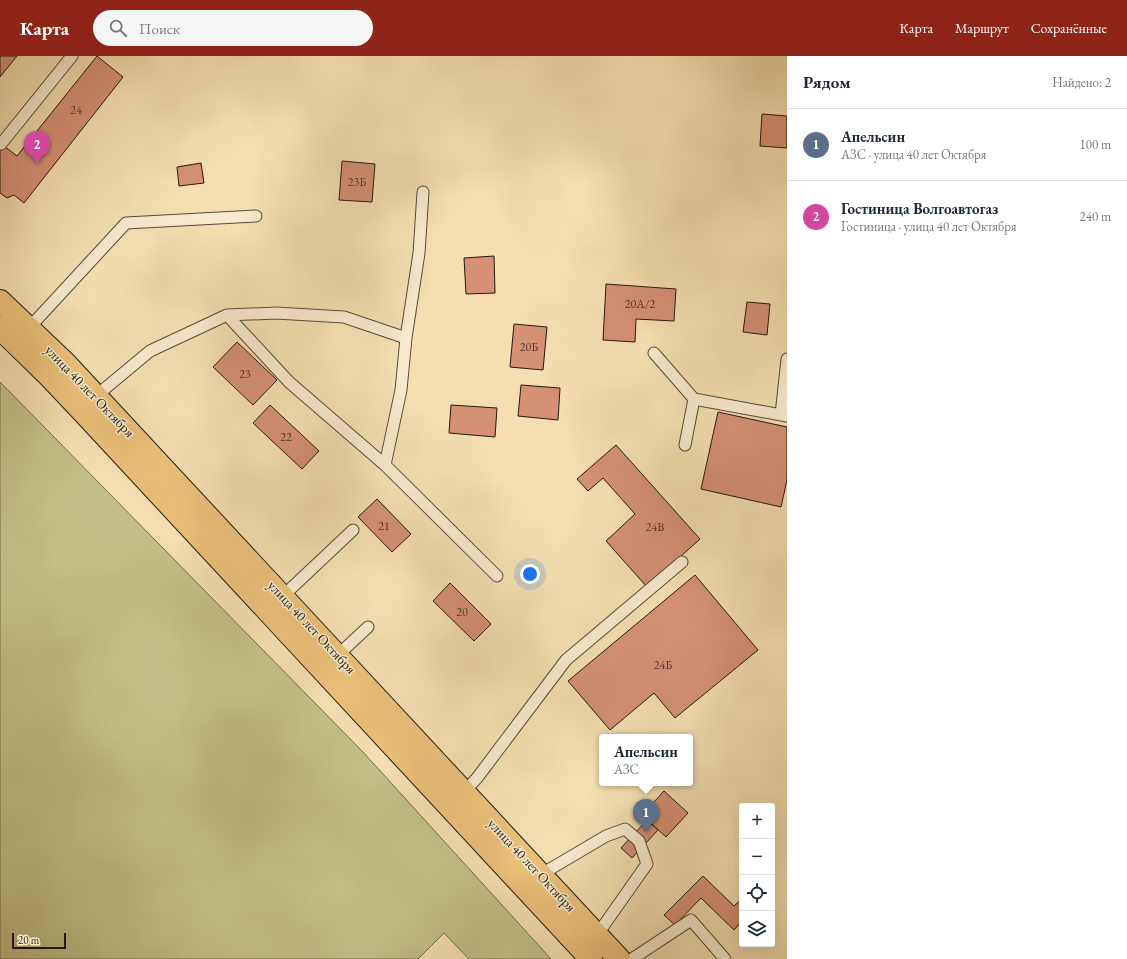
<!DOCTYPE html>
<html lang="ru">
<meta charset="utf-8">
<style>
body{margin:0;font-family:"EB Garamond",serif;background:#f6f6f7;color:#1f2937}
.controls{position:absolute;right:12px;bottom:12px;display:grid;overflow:hidden;border-radius:4px;box-shadow:0 4px 16px #0002}
.controls button{width:36px;height:36px;display:grid;place-items:center;padding:0;border:0;border-bottom:1px solid #e0e1e3;background:#fff;color:#1f2937;font:20px sans-serif}
.scale{position:absolute;left:12px;bottom:10px;width:54px;box-sizing:border-box;padding-left:4px;border:2px solid #21190f;border-top:0;font-size:11px;line-height:14px;white-space:nowrap;color:#21190f;-webkit-text-stroke:3px #f8eacd;paint-order:stroke}
.you{position:absolute;left:530px;top:518px;width:14px;height:14px;margin:-10px;border:3px solid #fff;border-radius:50%;background:#1a73e8;box-shadow:0 0 0 6px #1a73e833}
.badge{display:grid;place-items:center;width:26px;height:26px;border-radius:50%;background:#8f2418;color:#fff;font-size:13px;font-weight:700}
.pin{position:absolute;translate:-50% -33px;filter:drop-shadow(0 1px 2px #0008)}
.pin::after{content:'';position:absolute;top:21px;width:14px;height:12px;background:inherit;clip-path:polygon(0 0,100% 0,50% 100%)}
.popup{position:absolute;left:599px;top:678px;width:94px;height:52px;box-sizing:border-box;display:grid;place-content:center;border-radius:4px;background:#fff;filter:drop-shadow(0 1px 3px #0005);font-size:13px;white-space:nowrap;color:#747a83}
.popup b{font-size:15px;color:#1f2937}
.popup::after{content:'';position:absolute;left:50%;top:100%;margin-left:-8px;border:8px solid transparent;border-top-color:#fff}
.list{margin:0;padding:0;list-style:none}
h2{display:flex;justify-content:space-between;align-items:center;height:52px;margin:0;padding:0 16px;font-size:17px}
h2 small{font-size:13px;font-weight:400;color:#747a83}
.list li{display:grid;grid-template-columns:26px 1fr auto;gap:12px;align-items:center;box-sizing:border-box;height:72px;padding:0 16px;border-top:1px solid #e0e1e3}
.list b{display:block;font-size:15px;white-space:nowrap}
.list p{margin:0;font-size:13px;white-space:nowrap;color:#747a83}
.list em{font-size:13px;font-style:normal;color:#747a83}
.icon{flex:none;width:22px;height:22px;fill:none;stroke:currentColor;stroke-width:2;stroke-linecap:round;stroke-linejoin:round}
.map{position:relative;flex:none;width:787px;height:903px;overflow:hidden}
header{display:flex;align-items:center;gap:24px;box-sizing:border-box;height:56px;padding:0 20px;background:#8f2418;color:#fff}
header strong{font-size:19px}
nav{display:flex;gap:22px;margin-inline-start:auto;font-size:14px}
.search{width:280px;height:36px;background:#f6f6f7;display:flex;align-items:center;gap:10px;box-sizing:border-box;padding:0 14px;border-radius:22px;color:#747a83;font-size:15px}
main{display:flex}
aside{flex:1;background:#fff}
.map>svg:first-child{display:block}
.green{fill:#c2c088;stroke:#726c4c}
.building{fill:#d59076;stroke:#21190f}
.lines{fill:none;stroke-linecap:round;stroke-linejoin:round}
.service-casing{stroke:#564a38;stroke-width:13}
.primary-casing{stroke:#21190f;stroke-width:24}
.service{stroke:#f8eacd;stroke-width:11}
.primary{stroke:#eac079;stroke-width:22}
.labels{text-anchor:middle;stroke-width:3;stroke-linejoin:round;paint-order:stroke}
.number-label{font-size:12px;fill:#4e3729}
.street-label{font-size:14px;fill:#21190f;stroke:#f8eacd}
</style>
<header>
<strong>Карта</strong>
<div class="search"><svg class="icon" aria-label="search" viewBox="0 0 24 24"><circle cx="10" cy="10" r="6"/><path d="M15 15l6 6"/></svg>Поиск</div>
<nav><a>Карта</a><a>Маршрут</a><a>Сохранённые</a></nav>
</header>
<main>
<div class="map">
<svg width="787" height="903" viewBox="0 0 787 903">
<rect width="100%" height="100%" fill="#f5dfb2"/>
<filter id="stains"><feTurbulence type="fractalNoise" baseFrequency=".005" numOctaves="4"/><feColorMatrix values="0 0 0 0 .2 0 0 0 0 .09 0 0 0 0 .02 0 0 0 .5 -.17"/></filter>
<radialGradient id="worn" r=".72"><stop offset=".6" stop-color="#630" stop-opacity="0"/><stop offset="1" stop-color="#630" stop-opacity=".3"/></radialGradient>
<path class="green" d="M0 326 363 696 551 903H469L444 877 418 903H0Z"/>
<path class="building" d="M0 0H17L0 21Z
M97 0 123 21 24 147 14 139 7 142 0 137V87L17 100Z
M762 58 787 60V92L760 90Z
M342 105 375 108 372 146 339 144Z
M201 107 204 127 179 130 177 111Z
M494 200 495 237 466 238 464 202Z
M606 228 676 233 674 265 636 263 635 286 603 284Z
M747 246 770 248 767 279 743 276Z
M514 268 547 271 543 314 510 311Z
M237 286 277 324 253 349 213 311Z
M521 329 560 332 558 364 518 360Z
M270 349 319 395 302 413 253 367Z
M451 349 497 352 495 381 449 377Z
M718 356 787 371V424L781 451 701 433Z
M616 389 700 483 647 531 606 485 635 458 603 422 588 435 577 423Z
M377 443 411 478 392 496 358 461Z
M695 519 758 594 675 662 654 637 610 674 568 625Z
M450 527 491 568 474 585 433 545Z
M664 735 688 757 666 781 642 759Z
M647 764 658 774 632 802 621 792Z
M703 820 734 850 742 843V865L734 874 701 842 675 869 664 859Z"/>
<g class="lines">
<g class="service-casing">
<path id="service" d="M1 88 72 0
M227 259 289 326 385 409 497 520
M29 272 126 167 256 160
M654 297 694 343
M96 340 150 295 227 259 276 257 344 261 406 282 419 197 423 136
M781 359 787 303
M685 389 694 343 787 360
M385 409 401 334 406 282
M283 540 353 474
M338 599 368 571
M464 736 477 722 566 604 682 506
M540 819 606 780 625 773 639 785 647 808 597 879
M632 903 691 864 725 903"/>
</g>
<g class="primary-casing">
<path id="primary" d="M0 245 66 308 619 903
M0 272 51 322 86 359 591 903"/>
</g>
<use href="#service" class="service"/>
<use href="#primary" class="primary"/>
</g>
<g class="labels">
<g class="number-label">
<text x="76" y="58">24</text>
<text x="357" y="130">23Б</text>
<text x="640" y="252">20А/2</text>
<text x="529" y="295">20Б</text>
<text x="245" y="322">23</text>
<text x="286" y="385">22</text>
<text x="384" y="474">21</text>
<text x="655" y="475">24В</text>
<text x="462" y="560">20</text>
<text x="663" y="613">24Б</text>
</g>
<g class="street-label">
<text transform="translate(90 335) rotate(46)" y="5">улица 40 лет Октября</text>
<text transform="translate(312 571) rotate(47)" y="5">улица 40 лет Октября</text>
<text transform="translate(532 809) rotate(47)" y="5">улица 40 лет Октября</text>
</g>
</g>
<rect width="100%" height="100%" filter="url(#stains)"/>
<rect width="100%" height="100%" fill="url(#worn)"/>
</svg>
<div class="controls">
<button>+</button>
<button>−</button>
<button><svg class="icon" aria-label="locate" viewBox="0 0 24 24"><circle cx="12" cy="12" r="6"/><path d="M12 2v4M12 18v4M2 12h4M18 12h4"/></svg></button>
<button><svg class="icon" aria-label="layers" viewBox="0 0 24 24"><path d="M12 4l9 5-9 5-9-5zM3 14l9 5 9-5"/></svg></button>
</div>
<div class="scale">20 m</div>
<div class="you"></div>
<div class="pin badge" style="left:646px;top:776px;background:#5c6f8a">1</div>
<div class="popup"><b>Апельсин</b>АЗС</div>
<div class="pin badge" style="left:37px;top:108px;background:#d1479c">2</div>
</div>
<aside>
<h2>Рядом<small>Найдено: 2</small></h2>
<ul class="list">
<li><span class="badge" style="background:#5c6f8a">1</span><div><b>Апельсин</b><p>АЗС · улица 40 лет Октября</p></div><em>100 m</em></li>
<li><span class="badge" style="background:#d1479c">2</span><div><b>Гостиница Волгоавтогаз</b><p>Гостиница · улица 40 лет Октября</p></div><em>240 m</em></li>
</ul>
</aside>
</main>
